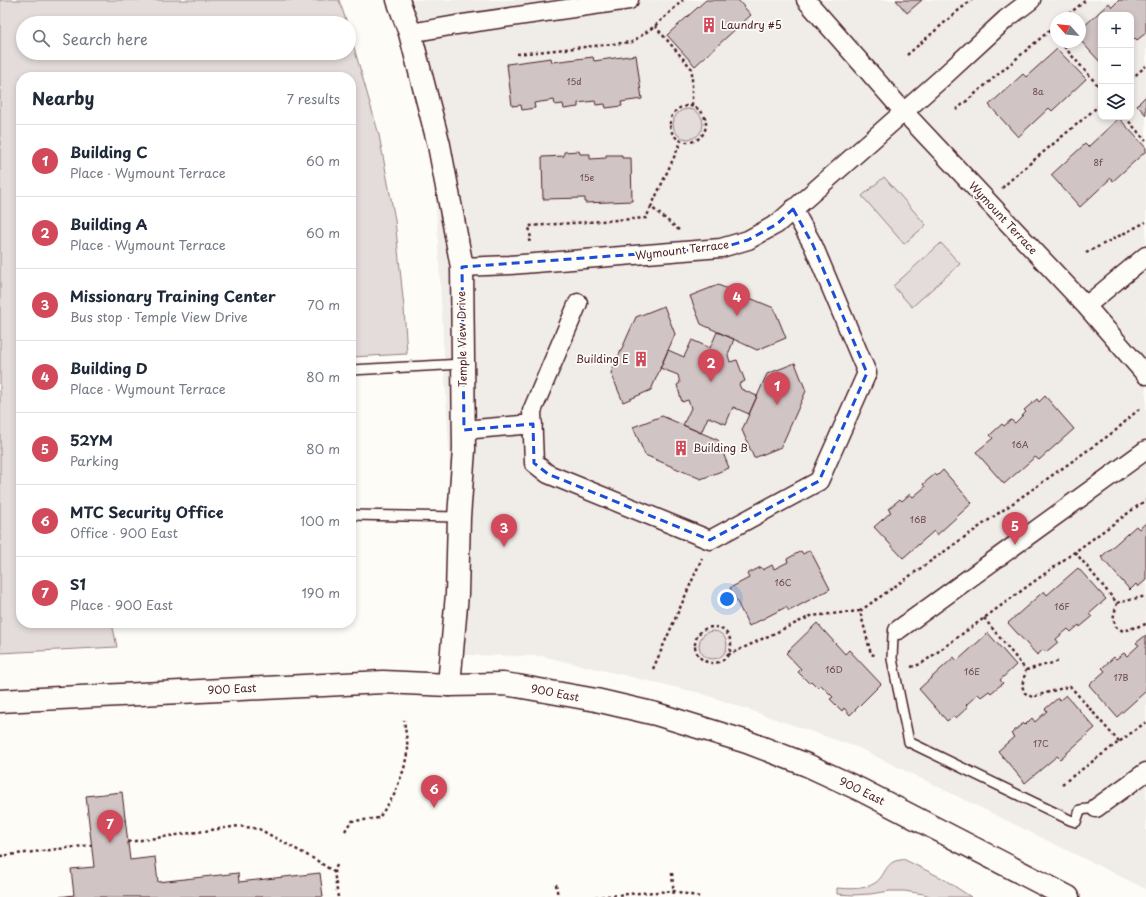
<!DOCTYPE html>
<meta charset="utf-8">
<style>
body{margin:0;font-family:"Playpen Sans",sans-serif;background:#f6f6f7;color:#1f2937}
.controls{position:absolute;right:12px;top:12px;display:grid;overflow:hidden;border-radius:8px;box-shadow:0 2px 6px #0003}
.controls button{width:36px;height:36px;display:grid;place-items:center;padding:0;border:0;border-bottom:1px solid #e0e1e3;background:#fff;color:#1f2937;font:20px sans-serif}
.compass{position:absolute;left:1050px;top:12px;width:36px;height:36px;border-radius:50%;background:#fff;box-shadow:0 2px 6px #0003;rotate:297deg}
.you{position:absolute;left:727px;top:599px;width:14px;height:14px;margin:-10px;border:3px solid #fff;border-radius:50%;background:#1a73e8;box-shadow:0 0 0 6px #1a73e833}
.badge{display:grid;place-items:center;width:26px;height:26px;border-radius:50%;background:#d1495b;color:#fff;font-size:13px;font-weight:700}
.pin{position:absolute;translate:-50% -33px;filter:drop-shadow(0 1px 2px #0008)}
.pin::after{content:'';position:absolute;top:21px;width:14px;height:12px;background:inherit;clip-path:polygon(0 0,100% 0,50% 100%)}
.list{margin:0;padding:0;list-style:none}
h2{display:flex;justify-content:space-between;align-items:center;height:52px;margin:0;padding:0 16px;font-size:17px}
h2 small{font-size:13px;font-weight:400;color:#747a83}
.list li{display:grid;grid-template-columns:26px 1fr auto;gap:12px;align-items:center;box-sizing:border-box;height:72px;padding:0 16px;border-top:1px solid #e0e1e3}
.list b{display:block;font-size:15px;white-space:nowrap}
.list p{margin:0;font-size:13px;white-space:nowrap;color:#747a83}
.list em{font-size:13px;font-style:normal;color:#747a83}
.icon{flex:none;width:22px;height:22px;fill:none;stroke:currentColor;stroke-width:2;stroke-linecap:round;stroke-linejoin:round}
.map{position:relative;flex:none;width:1146px;height:897px;overflow:hidden}
.search{position:absolute;background:#fff;box-shadow:0 2px 6px #0003;left:16px;top:16px;width:340px;height:44px;display:flex;align-items:center;gap:10px;box-sizing:border-box;padding:0 14px;border-radius:22px;color:#747a83;font-size:15px}
.panel{position:absolute;background:#fff;box-shadow:0 2px 6px #0003;left:16px;top:72px;width:340px;height:556px;border-radius:16px}
.map>svg:first-child{display:block}
.built{fill:#f0ece8;fill-rule:evenodd}
.green{fill:#e3dcda;stroke:#967e82}
.building{fill:#d0c5c4;stroke:#4a1f2b}
.lines{fill:none;stroke-linecap:round;stroke-linejoin:round}
.service-casing{stroke:#4a1f2b;stroke-width:12}
.minor-casing{stroke:#4a1f2b;stroke-width:21}
.tertiary-casing{stroke:#4a1f2b;stroke-width:25}
.secondary-casing{stroke:#4a1f2b;stroke-width:25}
.path{stroke:#4a1f2b;stroke-width:2.5;stroke-dasharray:3 3;stroke-linecap:butt}
.service{stroke:#fdfcf7;stroke-width:9}
.minor{stroke:#fdfcf7;stroke-width:18}
.tertiary{stroke:#fdfcf7;stroke-width:22}
.secondary{stroke:#fdfcf7;stroke-width:22}
.marked{fill:none;stroke:#1d4ed8;stroke-width:3;stroke-dasharray:8 5;stroke-linejoin:round}
.labels{text-anchor:middle;stroke-width:3.5;stroke-linejoin:round;paint-order:stroke}
.number-label{font-size:9px;fill:#6c4851}
.poi-label{font-size:11px;fill:#4a1f2b;stroke:#fdfcf7;text-anchor:start}
.street-label{font-size:11px;fill:#4a1f2b;stroke:#fdfcf7}
</style>
<div class="map">
<svg width="1146" height="897" viewBox="0 0 1146 897">
<rect width="100%" height="100%" fill="#fdfcf7"/>
<filter id="ink" filterUnits="userSpaceOnUse"><feTurbulence type="fractalNoise" baseFrequency=".025" numOctaves="2"/><feDisplacementMap in="SourceGraphic" scale="8" xChannelSelector="R" yChannelSelector="G"/><feConvolveMatrix kernelMatrix="1 2 1 2 8 2 1 2 1" color-interpolation-filters="sRGB"/></filter>
<g filter="url(#ink)">
<path class="built" d="M398 0H1146V889L859 748 700 693 542 656 460 655 430 92ZM1101 15H1131V117H1101ZM1056 18H1080V42H1056Z"/>
<path class="green" d="M0 0H339L347 23H23V53H349V30L379 135 395 220 404 308 407 354 351 357V77H21V623H112L117 647 0 653Z
M673 124a15 15 0 1 1 30 0a15 15 0 1 1-30 0Z
M884 177 926 225 904 244 862 196Z
M941 243 960 264 912 307 893 286Z
M699 645a14 14 0 1 1 28 0a14 14 0 1 1-28 0Z
M903 859 942 878 971 897H932L924 894 904 891H890L870 894 853 895 837 894V888C849 889 864 890 875 883 886 876 885 860 902 860Z"/>
<path class="building" d="M706 0H738L751 15 695 66 667 35Z
M896 0H922L907 13Z
M1119 0H1146V33L1137 40 1135 38 1131 41V15H1101V63L1080 40V30L1109 3 1112 7Z
M1057 49 1086 79 1052 111 1049 108 1018 137 989 105 1023 74 1026 77Z
M636 55 642 99 621 102 622 106 606 108 605 104 596 105 595 101 578 103V107L564 109 563 104 555 105 554 100 534 103 535 108 522 110 521 105 512 106 507 64 551 58 552 62 593 57 594 61Z
M1146 96V115L1137 105Z
M1119 118 1146 148V151L1113 181 1111 178 1080 207 1051 175 1085 144 1088 147Z
M579 151 580 154H590V159L606 158V155H622V158H631L632 201 585 203V198L543 199 542 157 564 156V152Z
M718 285 774 308 786 338 757 350 701 324 690 296Z
M664 306 675 334 651 390 623 402 611 373 636 317Z
M717 332 734 339 728 355 730 362 737 360 745 381 739 384 741 389 757 396 749 414 733 407 726 424 708 417 701 433 683 425 691 408 688 400 682 402 677 385 680 383 678 375 660 368 668 350 684 357 692 340 710 348Z
M795 363 806 391 781 447 754 458 742 430 767 374Z
M1045 396 1074 429 1039 460 1035 457 1004 484 976 452 993 438 990 435 1002 424 1004 426 1011 420 1015 423 1026 412 1024 410 1037 399 1039 402Z
M662 416 718 440 729 468 701 479 645 455 633 427Z
M943 470 972 503 937 535 934 531 903 558 874 527 891 512 888 509 900 499 902 501 910 494 913 497 925 487 923 484 935 474 937 476Z
M1146 523V580L1138 587 1136 584 1130 590 1101 557 1136 526 1139 529Z
M810 550 830 589 789 611 786 607 749 626 730 588 749 578 747 574 761 567 763 570 772 565 774 569 788 562 787 559 801 551 803 554Z
M1078 568 1106 599 1089 614 1092 617 1080 627 1079 625 1071 632 1068 629 1056 639 1058 642 1046 652 1043 650 1037 655 1008 623 1044 591 1047 595Z
M817 623 845 654 849 650 881 684 850 715 844 708 842 711 830 699 833 697 821 685 818 688 811 681 809 683 798 672 801 669 786 653Z
M988 633 1016 665 1000 680 1003 683 991 693 989 691 981 697 978 694 966 705 968 707 956 718 954 716 947 721 919 689 954 657 957 661Z
M1146 635V691L1117 717 1089 685 1105 671 1102 668 1114 657 1116 659 1124 653 1127 656 1139 645 1136 643Z
M1066 695 1095 728 1060 759 1057 756 1025 783 998 751 1014 737 1011 734 1023 723 1025 725 1032 718 1035 722 1047 711 1045 709 1058 698 1060 700Z
M122 792 130 860 155 857 158 882 238 873 239 882 320 873 323 897H59L74 895 71 869 94 867 86 796Z"/>
<g class="lines">
<g class="service-casing">
<path id="service" d="M351 370 463 364
M351 515 459 517
M898 630 893 634 892 659 909 742 1070 820 1076 822 1080 810 1096 808"/>
</g>
<g class="minor-casing">
<path id="minor" d="M806 0 904 112 1086 306 1146 375
M410 33 456 25 629 0
M462 267 510 265 721 248 748 240 777 224 942 78 1006 19 1031 0
M578 303 532 411 534 463 548 474 710 540 819 481 867 373 813 245 793 209
M1086 306 1146 256
M464 430 533 424
M898 630 1146 450
M1096 808 1146 772"/>
</g>
<g class="tertiary-casing">
<path id="tertiary" d="M398 0 410 33 439 145 462 267 464 450 459 517 457 594 449 685"/>
</g>
<g class="secondary-casing">
<path id="secondary" d="M0 701 383 682 449 685 503 684 517 686 596 700 656 714 747 742 807 765 861 790 1068 897"/>
</g>
<path class="path" d="M1064 18 1086 0
M655 26 692 69V106
M1049 30 1056 38
M1060 42 1101 89
M517 54 632 42 655 26 683 0
M907 55 959 10 972 0
M1131 79 1146 66
M670 124a18 18 0 1 1 36 0a18 18 0 1 1-36 0Z
M956 110 1056 25
M1125 117 1146 141
M1002 188 1016 175 1101 104
M679 230 651 207 681 142
M528 241 531 240 529 226 646 218 651 207
M1086 253 1146 222
M1075 552 1117 603 1113 619 1116 627 1123 631 1146 624
M1117 603 1146 596
M860 611 1115 431 1139 409
M984 618 1026 670 1022 686 1025 693 1032 697 1070 686 1119 742
M695 645a18 18 0 1 1 36 0a18 18 0 1 1-36 0Z
M728 655 811 616 860 611 871 654 877 656
M911 667 921 664 1146 500
M653 669 702 558
M1026 670 1060 661
M1062 784 1146 722
M345 831 351 821 364 820 379 818 394 795 404 769 408 749 404 720
M128 842 239 826 259 829 316 860 334 872
M0 856 92 845
M337 865 334 872 338 897
M672 873 674 897
M556 884 558 897
M595 897 640 893 674 891 700 897"/>
<use href="#service" class="service"/>
<use href="#minor" class="minor"/>
<use href="#tertiary" class="tertiary"/>
<use href="#secondary" class="secondary"/>
</g>
</g>
<path class="marked" d="M793 209 813 245 867 373 819 481 710 540 548 474 534 463 533 424 464 430 462 267 721 248 748 240 777 224Z"/>
<defs>
<g id="building-bare" transform="scale(1.2)"><path d="M-4-6H4V6H1V3H-1V6H-4ZM-2.5-4.3h1.7v1.8h-1.7ZM.8-4.3h1.7v1.8H.8ZM-2.5-1h1.7V.8h-1.7ZM.8-1h1.7V.8H.8Z" fill="#d1495b" stroke="#fdfcf7" stroke-width="2.5" paint-order="stroke"/></g>
</defs>
<g fill-rule="evenodd">
<use href="#building-bare" x="709" y="25"/>
<use href="#building-bare" x="641" y="359"/>
<use href="#building-bare" x="681" y="448"/>
</g>
<g class="labels">
<g class="number-label">
<text x="574" y="85">15d</text>
<text x="1038" y="95">8a</text>
<text x="1098" y="166">8f</text>
<text x="587" y="181">15e</text>
<text x="1020" y="448">16A</text>
<text x="918" y="523">16B</text>
<text x="783" y="586">16C</text>
<text x="1062" y="610">16F</text>
<text x="834" y="673">16D</text>
<text x="972" y="675">16E</text>
<text x="1121" y="681">17B</text>
<text x="1041" y="747">17C</text>
</g>
<g class="poi-label">
<text x="721" y="29">Laundry #5</text>
<text x="629" y="363" text-anchor="end">Building E</text>
<text x="693" y="452">Building B</text>
</g>
<g class="street-label">
<text transform="translate(1003 218) rotate(47)" y="4">Wymount Terrace</text>
<text transform="translate(682 250) rotate(-7)" y="4">Wymount Terrace</text>
<text transform="translate(462 339) rotate(-91)" y="4">Temple View Drive</text>
<text transform="translate(232 689) rotate(-3)" y="4">900 East</text>
<text transform="translate(555 693) rotate(11)" y="4">900 East</text>
<text transform="translate(862 791) rotate(26)" y="4">900 East</text>
</g>
</g>
</svg>
<div class="controls">
<button>+</button>
<button>−</button>
<button><svg class="icon" aria-label="layers" viewBox="0 0 24 24"><path d="M12 4l9 5-9 5-9-5zM3 14l9 5 9-5"/></svg></button>
</div>
<svg class="compass" viewBox="-18 -18 36 36"><path d="M0-13l5 13h-10z" fill="#e53935"/><path d="M0 13l5-13h-10z" fill="#747a83"/></svg>
<div class="you"></div>
<div class="pin badge" style="left:777px;top:405px">1</div>
<div class="pin badge" style="left:711px;top:382px">2</div>
<div class="pin badge" style="left:504px;top:547px">3</div>
<div class="pin badge" style="left:737px;top:316px">4</div>
<div class="pin badge" style="left:1015px;top:545px">5</div>
<div class="pin badge" style="left:434px;top:808px">6</div>
<div class="pin badge" style="left:110px;top:843px">7</div>
<div class="search"><svg class="icon" aria-label="search" viewBox="0 0 24 24"><circle cx="10" cy="10" r="6"/><path d="M15 15l6 6"/></svg>Search here</div>
<section class="panel">
<h2>Nearby<small>7 results</small></h2>
<ul class="list">
<li><span class="badge">1</span><div><b>Building C</b><p>Place · Wymount Terrace</p></div><em>60 m</em></li>
<li><span class="badge">2</span><div><b>Building A</b><p>Place · Wymount Terrace</p></div><em>60 m</em></li>
<li><span class="badge">3</span><div><b>Missionary Training Center</b><p>Bus stop · Temple View Drive</p></div><em>70 m</em></li>
<li><span class="badge">4</span><div><b>Building D</b><p>Place · Wymount Terrace</p></div><em>80 m</em></li>
<li><span class="badge">5</span><div><b>52YM</b><p>Parking</p></div><em>80 m</em></li>
<li><span class="badge">6</span><div><b>MTC Security Office</b><p>Office · 900 East</p></div><em>100 m</em></li>
<li><span class="badge">7</span><div><b>S1</b><p>Place · 900 East</p></div><em>190 m</em></li>
</ul>
</section>
</div>
